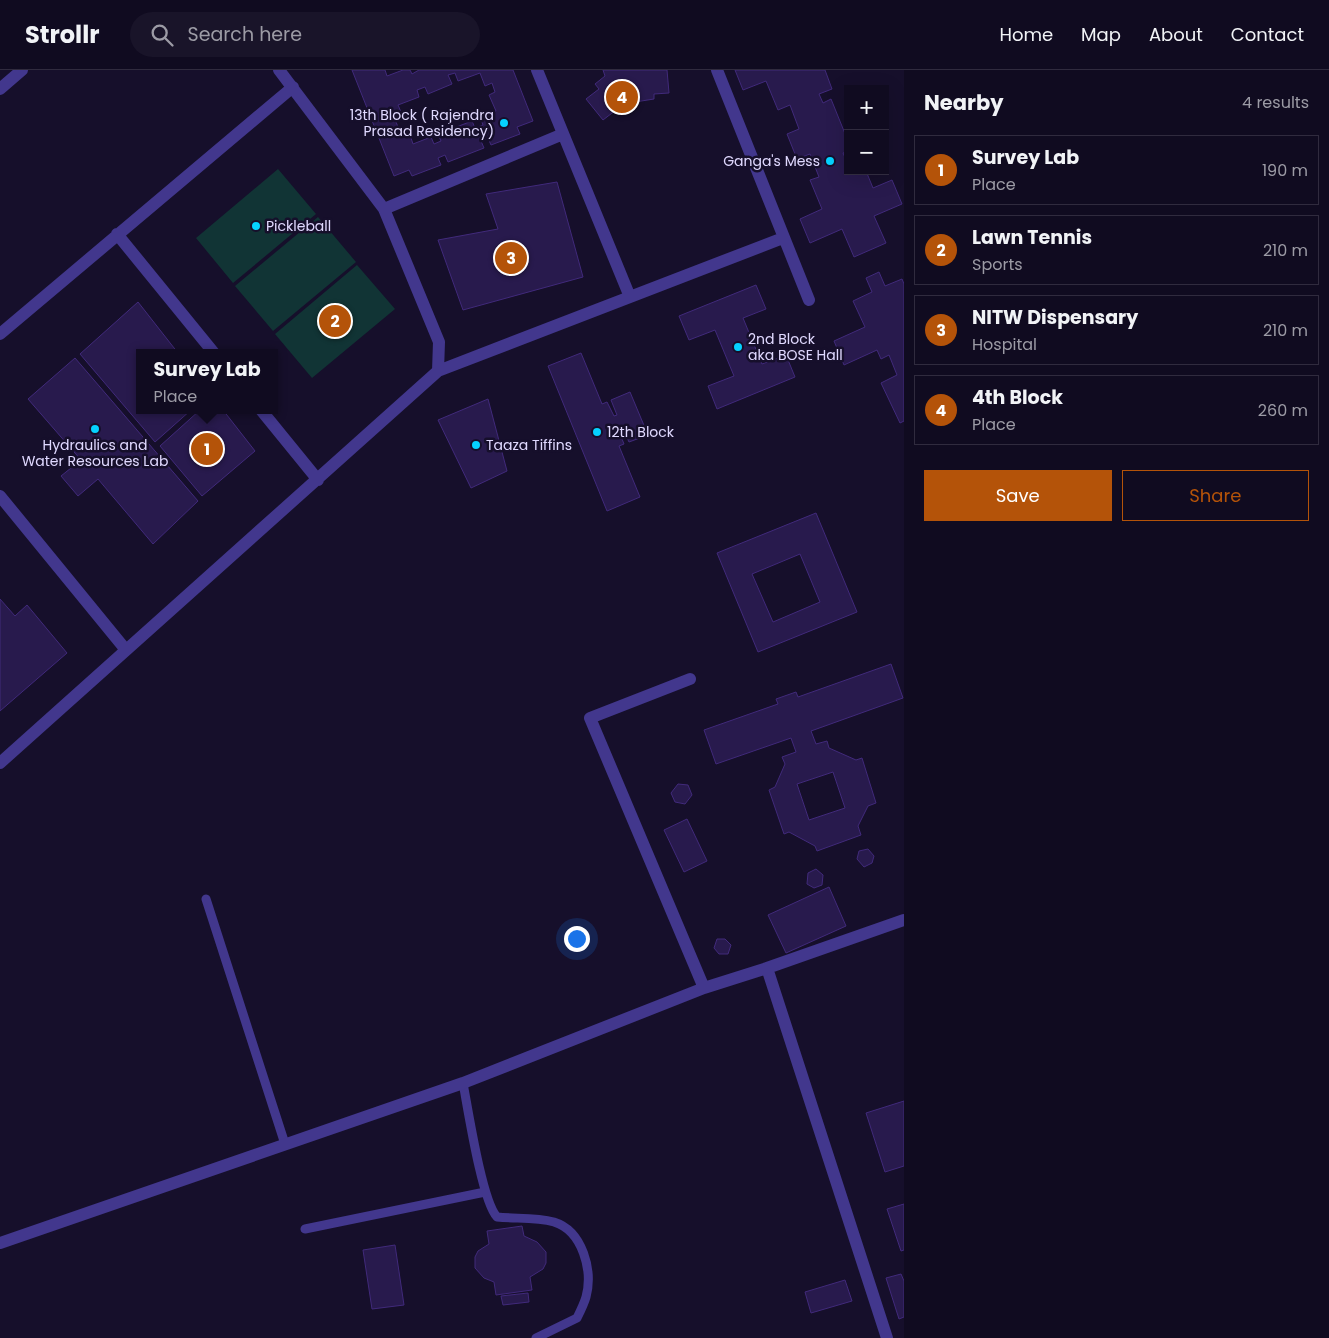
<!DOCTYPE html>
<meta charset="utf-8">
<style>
body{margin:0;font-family:Poppins,sans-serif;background:#191429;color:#f1f3f6}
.controls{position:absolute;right:15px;top:15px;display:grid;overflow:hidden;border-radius:0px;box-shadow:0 5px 20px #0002}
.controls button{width:45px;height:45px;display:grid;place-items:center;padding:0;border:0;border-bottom:1px solid #302b3e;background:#100b20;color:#f1f3f6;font:25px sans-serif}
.you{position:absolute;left:576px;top:868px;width:18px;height:18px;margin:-12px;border:4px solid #fff;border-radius:50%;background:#1a73e8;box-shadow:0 0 0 8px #1a73e833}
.badge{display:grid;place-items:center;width:32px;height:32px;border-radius:50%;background:#b45309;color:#fff;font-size:16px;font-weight:700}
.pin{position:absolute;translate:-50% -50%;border:2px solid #fff;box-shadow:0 1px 5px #0006}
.popup{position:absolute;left:136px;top:279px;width:142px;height:65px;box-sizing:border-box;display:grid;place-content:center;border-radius:0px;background:#100b20;filter:drop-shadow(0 1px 4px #0005);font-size:16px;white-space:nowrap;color:#9c9ba5}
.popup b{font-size:19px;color:#f1f3f6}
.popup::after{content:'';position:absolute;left:50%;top:100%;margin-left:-10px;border:10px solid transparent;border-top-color:#100b20}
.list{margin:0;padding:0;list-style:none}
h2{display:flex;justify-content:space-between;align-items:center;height:65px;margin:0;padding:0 20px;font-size:21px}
h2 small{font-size:16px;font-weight:400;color:#9c9ba5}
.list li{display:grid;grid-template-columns:32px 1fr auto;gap:15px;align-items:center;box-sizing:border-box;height:70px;margin:0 10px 10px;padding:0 10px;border:1px solid #302b3e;border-radius:0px}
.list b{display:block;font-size:19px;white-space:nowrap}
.list p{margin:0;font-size:16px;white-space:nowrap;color:#9c9ba5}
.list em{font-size:16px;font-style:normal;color:#9c9ba5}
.actions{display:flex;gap:10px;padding:15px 20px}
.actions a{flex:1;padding:11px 0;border:1px solid #b45309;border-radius:0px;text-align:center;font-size:18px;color:#b45309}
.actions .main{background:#b45309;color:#fff}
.icon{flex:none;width:28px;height:28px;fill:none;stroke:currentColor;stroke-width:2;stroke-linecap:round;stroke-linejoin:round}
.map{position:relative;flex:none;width:904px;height:1268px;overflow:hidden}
header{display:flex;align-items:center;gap:30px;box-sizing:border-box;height:70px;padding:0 25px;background:#100b20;border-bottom:1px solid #302b3e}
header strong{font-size:24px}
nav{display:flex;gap:28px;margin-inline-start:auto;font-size:18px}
.search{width:350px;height:45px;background:#191429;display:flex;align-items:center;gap:12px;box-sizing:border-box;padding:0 18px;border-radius:28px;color:#9c9ba5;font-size:19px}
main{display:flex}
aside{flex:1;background:#100b20}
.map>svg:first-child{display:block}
.green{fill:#113435}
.building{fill:#281a4d;stroke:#412a7b;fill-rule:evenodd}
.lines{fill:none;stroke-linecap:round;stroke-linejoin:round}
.service{stroke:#42378d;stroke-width:9}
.minor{stroke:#42378d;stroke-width:12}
.poi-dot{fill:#05d1ff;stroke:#160f2b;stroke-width:2}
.labels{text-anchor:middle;stroke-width:5;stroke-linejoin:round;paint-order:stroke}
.poi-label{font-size:14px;fill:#e0d9ff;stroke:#160f2b;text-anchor:start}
</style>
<header>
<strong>Strollr</strong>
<div class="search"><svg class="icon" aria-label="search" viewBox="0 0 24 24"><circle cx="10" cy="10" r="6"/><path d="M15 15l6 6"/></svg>Search here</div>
<nav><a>Home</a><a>Map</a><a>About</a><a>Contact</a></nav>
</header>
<main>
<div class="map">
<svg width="904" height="1268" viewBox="0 0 904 1268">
<rect width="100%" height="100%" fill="#160f2b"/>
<path class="green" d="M278 99 316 144 233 213 196 168Z
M318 147 356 192 273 261 235 216Z
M357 195 395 239 312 308 275 264Z"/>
<path class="building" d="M352 0H385L387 6 403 0H410L412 4 419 0H513L533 51 517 57 520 64 491 75 488 68 481 71 484 78 448 92 445 85 438 88 441 95 412 106 409 100 394 106ZM455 3 458 11 480 3 485 16 492 13 495 22 489 25 496 41 480 47 483 55 475 58 472 51 438 64 441 71 434 74 431 67 413 74 408 59 400 62 396 52 404 49 398 35 419 27 417 20 425 17 428 24 452 14 448 5Z
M603 0H667L669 23 654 24V29L635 32 619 44 616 40 603 50 586 29 599 19 595 14 605 6Z
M735 0H825L832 19 819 24 823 33 831 29 848 71V81L843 83 848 94V101H866L873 118 892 110 902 134 874 146 886 173 854 187 842 159 810 173 800 149 822 139 810 110 819 107 810 84 797 89 787 64 799 59 790 35 778 40 766 11 743 20Z
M557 112 583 207 463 240 438 170 498 159 486 124Z
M879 202 885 216 902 209 904 214V351L900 353 881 313 897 305 889 285 881 289 877 280 844 295 834 271 865 257 853 231 872 222 866 208Z
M756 215 766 239 743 248 762 294 786 285 795 307 717 339 708 316 734 306 715 260 689 270 679 246Z
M138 232 178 283H140V340H191L155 372 80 284Z
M581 283 602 334 607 332 614 346 617 345 611 330 630 322 648 365 629 372 622 357 618 359 624 374 619 376 640 427 607 441 548 296Z
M75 288 198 431 153 474 98 409 78 426 61 406 81 390 28 329Z
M488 329 507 401 471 418 438 350Z
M200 340H223L255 381 202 426 160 376Z
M816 443 857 542 758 582 717 483ZM800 484 820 532 773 552 752 504Z
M0 529 15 546 27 535 67 583 0 641Z
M891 594 903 628 811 661 816 674 827 671 829 678 856 690 862 688 876 733 868 736 858 756 861 765 817 781 815 776 789 762 784 764 769 720 775 717 785 694 782 687 796 682 791 668 716 694 704 660 778 634 776 629 796 622 798 627ZM833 702 845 738 809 750 797 714Z
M678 714 688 715 692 725 685 734 675 732 671 723Z
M687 749 707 791 684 802 664 760Z
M868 779 874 786 872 793 864 797 857 789 859 781Z
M816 799 823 805 822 815 814 818 807 814 808 803Z
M829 817 846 856 786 883 768 845Z
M717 869H725L731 875 728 884H719L714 878Z
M904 1031V1096L885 1102 866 1043Z
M904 1134V1180L901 1181 887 1139Z
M522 1156 524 1166 537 1172 546 1182V1193L543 1199 530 1207 532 1220 496 1225 494 1212 484 1208 475 1198V1187L478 1181 489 1174 487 1161Z
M395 1175 404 1235 372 1239 363 1180Z
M901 1204 904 1211V1247L899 1249 886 1208Z
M845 1210 852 1231 811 1243 805 1222Z
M528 1223 529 1232 503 1235 501 1226Z"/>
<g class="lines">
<path class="service" d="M206 829 285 1074
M463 1013C468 1039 482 1131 497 1147 516 1149 535 1147 554 1152 583 1161 593 1201 586 1227 584 1234 580 1242 577 1248L536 1268
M305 1159 485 1122"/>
<path class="minor" d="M537 0 630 227
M717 0 809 230
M0 19 22 0
M384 139 563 64
M117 164 214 283
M0 264 293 17
M438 301 783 168
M261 340 318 410
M0 426 126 580
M690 609 590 648 704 918
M0 693 438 301 439 272 384 139 279 0
M767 898 904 850
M0 1173 463 1013 704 918 767 898 887 1268"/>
</g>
<g class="poi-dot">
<circle cx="504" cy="53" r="5"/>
<circle cx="830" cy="91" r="5"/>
<circle cx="256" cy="156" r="5"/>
<circle cx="738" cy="277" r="5"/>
<circle cx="95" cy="359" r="5"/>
<circle cx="597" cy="362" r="5"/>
<circle cx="476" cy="375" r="5"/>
</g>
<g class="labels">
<g class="poi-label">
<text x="494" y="50" text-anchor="end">13th Block ( Rajendra<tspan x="494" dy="16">Prasad Residency)</tspan></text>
<text x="820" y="96" text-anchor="end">Ganga's Mess</text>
<text x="266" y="161">Pickleball</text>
<text x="748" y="274">2nd Block<tspan x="748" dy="16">aka BOSE Hall</tspan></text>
<text x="607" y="367">12th Block</text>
<text x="95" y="380" text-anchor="middle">Hydraulics and<tspan x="95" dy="16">Water Resources Lab</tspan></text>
<text x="486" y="380">Taaza Tiffins</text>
</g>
</g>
</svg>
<div class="controls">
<button>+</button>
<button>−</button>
</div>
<div class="you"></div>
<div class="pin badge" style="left:207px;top:379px">1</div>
<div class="popup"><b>Survey Lab</b>Place</div>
<div class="pin badge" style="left:335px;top:251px">2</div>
<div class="pin badge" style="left:511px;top:188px">3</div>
<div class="pin badge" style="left:622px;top:27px">4</div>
</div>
<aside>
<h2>Nearby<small>4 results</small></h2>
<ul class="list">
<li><span class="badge">1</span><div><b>Survey Lab</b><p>Place</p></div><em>190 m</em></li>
<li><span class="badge">2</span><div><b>Lawn Tennis</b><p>Sports</p></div><em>210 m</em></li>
<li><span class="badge">3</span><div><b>NITW Dispensary</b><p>Hospital</p></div><em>210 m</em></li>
<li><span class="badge">4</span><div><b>4th Block</b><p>Place</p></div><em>260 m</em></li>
</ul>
<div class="actions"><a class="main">Save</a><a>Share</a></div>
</aside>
</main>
